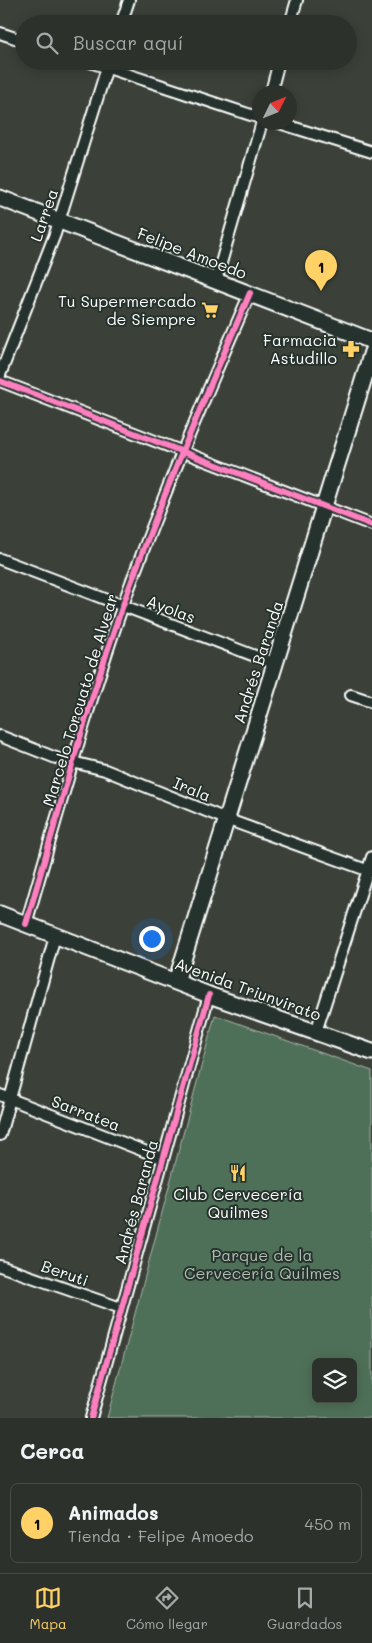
<!DOCTYPE html>
<html lang="es">
<meta charset="utf-8">
<style>
body{margin:0;font-family:Mali,sans-serif;background:#343933;color:#f1f3f6}
.controls{position:absolute;right:15px;bottom:15px;display:grid;overflow:hidden;border-radius:8px;box-shadow:0 2px 12px #0003}
.controls button{width:45px;height:45px;display:grid;place-items:center;padding:0;border:0;border-bottom:1px solid #484c47;background:#2c312b;color:#f1f3f6;font:25px sans-serif}
.compass{position:absolute;left:252px;top:85px;width:45px;height:45px;border-radius:50%;background:#2c312b;box-shadow:0 2px 12px #0003;rotate:47deg}
.you{position:absolute;left:151px;top:938px;width:18px;height:18px;margin:-12px;border:4px solid #fff;border-radius:50%;background:#1a73e8;box-shadow:0 0 0 8px #1a73e833}
.badge{display:grid;place-items:center;width:32px;height:32px;border-radius:50%;background:#ffd166;color:#111;font-size:16px;font-weight:700}
.pin{position:absolute;translate:-50% -41px;filter:drop-shadow(0 1px 2px #0008)}
.pin::after{content:'';position:absolute;top:26px;width:18px;height:15px;background:inherit;clip-path:polygon(0 0,100% 0,50% 100%)}
.list{margin:0;padding:0;list-style:none}
h2{display:flex;justify-content:space-between;align-items:center;height:65px;margin:0;padding:0 20px;font-size:21px}
h2 small{font-size:16px;font-weight:400;color:#a6a9a9}
.list li{display:grid;grid-template-columns:32px 1fr auto;gap:15px;align-items:center;box-sizing:border-box;height:80px;margin:0 10px 10px;padding:0 10px;border:1px solid #484c47;border-radius:8px}
.list b{display:block;font-size:19px;white-space:nowrap}
.list p{margin:0;font-size:16px;white-space:nowrap;color:#a6a9a9}
.list em{font-size:16px;font-style:normal;color:#a6a9a9}
.icon{flex:none;width:28px;height:28px;fill:none;stroke:currentColor;stroke-width:2;stroke-linecap:round;stroke-linejoin:round}
.map{position:relative;flex:none;width:372px;height:1418px;overflow:hidden}
.search{position:absolute;background:#2c312b;box-shadow:0 2px 12px #0003;left:15px;right:15px;top:15px;height:55px;display:flex;align-items:center;gap:12px;box-sizing:border-box;padding:0 18px;border-radius:28px;color:#a6a9a9;font-size:19px}
.sheet{height:155px;background:#2c312b}
nav{display:flex;justify-content:space-around;align-items:center;box-sizing:border-box;height:70px;border-top:1px solid #484c47;background:#2c312b;font-size:14px;color:#a6a9a9}
nav a{display:grid;justify-items:center;gap:2px}
nav .on{color:#ffd166}
.map>svg:first-child{display:block}
.green{fill:#506f58;stroke:#a8b7ac;fill-rule:evenodd}
.lines{fill:none;stroke-linecap:round;stroke-linejoin:round}
.street-casing{stroke:#fff;stroke-width:14}
.secondary-casing{stroke:#fff;stroke-width:19}
.street{stroke:#26332d;stroke-width:10}
.secondary{stroke:#26332d;stroke-width:15}
.cycleway-casing{stroke:#26332d;stroke-width:9}
.cycleway{stroke:#ff80c0;stroke-width:6}
.labels{text-anchor:middle;stroke-width:4;stroke-linejoin:round;paint-order:stroke}
.street-label{font-size:16px;fill:#fff;stroke:#26332d}
.poi-label{font-size:16px;fill:#fff;stroke:#26332d;text-anchor:end}
.park-label{font-size:16px;fill:#b0beb4;stroke:#26332d}
</style>
<div class="map">
<svg width="372" height="1418" viewBox="0 0 372 1418">
<rect width="100%" height="100%" fill="#3b4139"/>
<filter id="ink" filterUnits="userSpaceOnUse"><feTurbulence type="fractalNoise" baseFrequency=".02" numOctaves="2"/><feDisplacementMap in="SourceGraphic" scale="10" xChannelSelector="R" yChannelSelector="G"/><feConvolveMatrix kernelMatrix="1 2 1 2 8 2 1 2 1" color-interpolation-filters="sRGB"/></filter>
<g filter="url(#ink)">
<path class="green" d="M215 1015 372 1071V1418H107ZM316 1362H353V1399H316Z"/>
<g class="lines">
<g class="street-casing">
<path id="street" d="M121 24 129 0
M290 24 297 0
M0 33 24 41
M87 61 260 118
M271 92 279 61
M276 122 372 152
M216 280 262 122
M0 375 55 234 109 61
M0 381 372 525
M0 559 276 664
M351 695 372 702
M0 736 56 758 105 770 226 819 372 872
M26 924C58 814 89 699 128 591 165 490 207 392 250 293
M316 1032 372 857
M0 1095 162 1158
M0 1135 55 936
M0 1266 121 1308
M91 1418 209 995"/>
</g>
<g class="secondary-casing">
<path id="secondary" d="M0 198 372 341
M0 914 209 995 372 1052
M176 982 372 352"/>
</g>
<use href="#street" class="street"/>
<use href="#secondary" class="secondary"/>
<g class="cycleway-casing">
<path id="cycleway" d="M0 381 372 525
M26 924C58 814 89 699 128 591 165 490 207 392 250 293
M91 1418 209 995"/>
</g>
<use href="#cycleway" class="cycleway"/>
</g>
</g>
<defs>
<g id="supermarket-bare" transform="scale(1.35)"><path d="M-6-5.5h2.5l.6 2H6L4.5 2H-2.5L-4.4-4H-6ZM-1.5 3.2a1.3 1.3 0 1 0 .1 0ZM3 3.2a1.3 1.3 0 1 0 .1 0Z" fill="#ffd166" stroke="#26332d" stroke-width="2.5" paint-order="stroke"/></g>
<g id="pharmacy-bare" transform="scale(1.35)"><path d="M-2-6h4v4h4v4h-4v4h-4v-4h-4v-4h4Z" fill="#ffd166" stroke="#26332d" stroke-width="2.5" paint-order="stroke"/></g>
<g id="restaurant-bare" transform="scale(1.35)"><path d="M-5-6h1v4h1v-4h1v4h1v-4h1v5L-1.5 .5V6h-2V.5L-5-1ZM5-6V6H3V1.5H1.5Q1.5-4 5-6Z" fill="#ffd166" stroke="#26332d" stroke-width="2.5" paint-order="stroke"/></g>
</defs>
<g fill-rule="evenodd">
<use href="#supermarket-bare" x="210" y="310"/>
<use href="#pharmacy-bare" x="351" y="349"/>
<use href="#restaurant-bare" x="238" y="1173"/>
</g>
<g class="labels">
<g class="street-label">
<text transform="translate(44 215) rotate(-71)" y="6">Larrea</text>
<text transform="translate(192 253) rotate(21)" y="6">Felipe Amoedo</text>
<text transform="translate(171 609) rotate(21)" y="6">Ayolas</text>
<text transform="translate(258 662) rotate(-72)" y="6">Andrés Baranda</text>
<text transform="translate(80 700) rotate(-73)" y="6">Marcelo Torcuato de Alvear</text>
<text transform="translate(192 789) rotate(22)" y="6">Irala</text>
<text transform="translate(248 989) rotate(20)" y="6">Avenida Triunvirato</text>
<text transform="translate(86 1113) rotate(21)" y="6">Sarratea</text>
<text transform="translate(136 1202) rotate(-75)" y="6">Andrés Baranda</text>
<text transform="translate(65 1273) rotate(19)" y="6">Beruti</text>
</g>
<g class="poi-label">
<text x="196" y="307">Tu Supermercado<tspan x="196" dy="18">de Siempre</tspan></text>
<text x="337" y="346">Farmacia<tspan x="337" dy="18">Astudillo</tspan></text>
<text x="238" y="1200" text-anchor="middle">Club Cervecería<tspan x="238" dy="18">Quilmes</tspan></text>
</g>
<g class="park-label">
<text x="262" y="1261">Parque de la<tspan x="262" dy="18">Cervecería Quilmes</tspan></text>
</g>
</g>
</svg>
<div class="controls">
<button><svg class="icon" aria-label="layers" viewBox="0 0 24 24"><path d="M12 4l9 5-9 5-9-5zM3 14l9 5 9-5"/></svg></button>
</div>
<svg class="compass" viewBox="-18 -18 36 36"><path d="M0-13l5 13h-10z" fill="#e53935"/><path d="M0 13l5-13h-10z" fill="#a6a9a9"/></svg>
<div class="you"></div>
<div class="pin badge" style="left:321px;top:291px">1</div>
<div class="search"><svg class="icon" aria-label="search" viewBox="0 0 24 24"><circle cx="10" cy="10" r="6"/><path d="M15 15l6 6"/></svg>Buscar aquí</div>
</div>
<section class="sheet">
<h2>Cerca<small></small></h2>
<ul class="list">
<li><span class="badge">1</span><div><b>Animados</b><p>Tienda · Felipe Amoedo</p></div><em>450 m</em></li>
</ul>
</section>
<nav>
<a class="on"><svg class="icon" aria-label="map" viewBox="0 0 24 24"><path d="M3 6l6-2 6 2 6-2v14l-6 2-6-2-6 2zM9 4v14M15 6v14"/></svg>Mapa</a>
<a><svg class="icon" aria-label="directions" viewBox="0 0 24 24"><path d="M12 3l9 9-9 9-9-9zM9 14v-3h6M13 9l2 2-2 2"/></svg>Cómo llegar</a>
<a><svg class="icon" aria-label="saved" viewBox="0 0 24 24"><path d="M7 4h10v16l-5-4-5 4z"/></svg>Guardados</a>
</nav>
